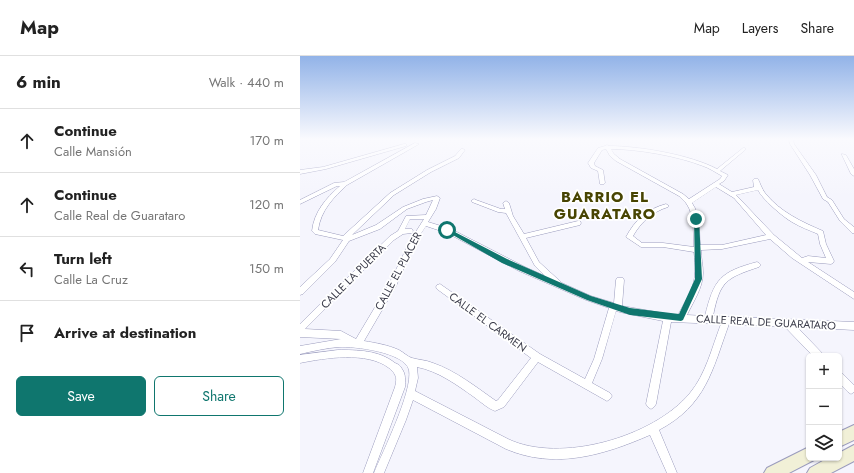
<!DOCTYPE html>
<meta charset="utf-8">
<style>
body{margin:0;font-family:Jost,sans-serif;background:#f2f2f2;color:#222}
.controls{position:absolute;right:12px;bottom:12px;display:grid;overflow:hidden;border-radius:6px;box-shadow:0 1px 3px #0004}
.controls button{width:36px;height:36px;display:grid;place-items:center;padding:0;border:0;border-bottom:1px solid #e0e0e0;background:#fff;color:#222;font:20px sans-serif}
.stop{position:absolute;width:12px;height:12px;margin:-9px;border:3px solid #0f766e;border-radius:50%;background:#fff}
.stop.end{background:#0f766e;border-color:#fff;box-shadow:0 1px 4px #0008}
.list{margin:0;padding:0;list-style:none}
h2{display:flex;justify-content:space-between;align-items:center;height:52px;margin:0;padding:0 16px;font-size:17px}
h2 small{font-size:13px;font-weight:400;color:#767676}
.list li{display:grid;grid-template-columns:26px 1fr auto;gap:12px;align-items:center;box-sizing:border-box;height:64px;padding:0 16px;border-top:1px solid #e0e0e0}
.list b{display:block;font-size:15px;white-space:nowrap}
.list p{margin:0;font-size:13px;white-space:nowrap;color:#767676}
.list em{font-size:13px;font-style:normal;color:#767676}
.actions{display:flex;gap:8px;padding:12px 16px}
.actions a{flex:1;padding:9px 0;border:1px solid #0f766e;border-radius:6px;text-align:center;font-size:14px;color:#0f766e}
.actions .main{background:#0f766e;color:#fff}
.icon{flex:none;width:22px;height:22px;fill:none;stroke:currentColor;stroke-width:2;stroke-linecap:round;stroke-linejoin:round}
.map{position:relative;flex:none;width:554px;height:417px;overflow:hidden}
header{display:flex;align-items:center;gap:24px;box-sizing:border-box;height:56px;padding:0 20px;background:#fff;border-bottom:1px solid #e0e0e0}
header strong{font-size:19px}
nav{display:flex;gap:22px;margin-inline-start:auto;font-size:14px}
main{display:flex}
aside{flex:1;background:#fff}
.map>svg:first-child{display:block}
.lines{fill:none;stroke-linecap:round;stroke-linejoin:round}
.street-casing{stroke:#9a9bbd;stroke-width:1}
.secondary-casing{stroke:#9a9bbd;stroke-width:2}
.street{fill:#fff;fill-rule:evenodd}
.secondary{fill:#f1f0d7;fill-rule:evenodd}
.route{fill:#0f766e}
.labels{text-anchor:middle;stroke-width:3.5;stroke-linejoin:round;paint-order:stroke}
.street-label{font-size:11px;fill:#3b3c4a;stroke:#fff}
.district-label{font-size:15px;font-weight:bold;letter-spacing:1px;fill:#484502;stroke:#fff}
</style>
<header>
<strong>Map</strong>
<nav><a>Map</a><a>Layers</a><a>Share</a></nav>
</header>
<main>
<aside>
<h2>6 min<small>Walk · 440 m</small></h2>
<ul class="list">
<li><svg class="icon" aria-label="ahead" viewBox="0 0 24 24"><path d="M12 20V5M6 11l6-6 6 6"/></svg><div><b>Continue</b><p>Calle Mansión</p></div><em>170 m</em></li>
<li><svg class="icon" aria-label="ahead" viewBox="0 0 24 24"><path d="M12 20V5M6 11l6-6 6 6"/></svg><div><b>Continue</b><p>Calle Real de Guarataro</p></div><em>120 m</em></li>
<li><svg class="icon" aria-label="left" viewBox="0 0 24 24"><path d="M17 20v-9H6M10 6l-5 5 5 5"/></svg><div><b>Turn left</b><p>Calle La Cruz</p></div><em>150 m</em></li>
<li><svg class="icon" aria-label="arrive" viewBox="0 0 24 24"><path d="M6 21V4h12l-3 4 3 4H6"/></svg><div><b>Arrive at destination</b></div></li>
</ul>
<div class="actions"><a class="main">Save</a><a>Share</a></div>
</aside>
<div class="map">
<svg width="554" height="417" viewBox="0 0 554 417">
<rect width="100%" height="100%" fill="#f5f5fd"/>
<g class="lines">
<g class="street-casing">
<path id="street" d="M489 83H493L494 88 516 119 527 141 532 144 544 163 554 171V177H552L540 165 528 146 523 143 510 119 490 88Z
M115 87 119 88 47 129C33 142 21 154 18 174L43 180 90 137 127 114 155 100 161 93H163L165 94 159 102 131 116 94 139 52 179 76 169 103 151 123 143 137 140 140 142 136 153 128 166 151 173 225 211 245 220 235 210 206 157 198 156 172 146 171 145 174 143 176 144 201 153H205L203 147 206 145 209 147 213 160 224 178 278 165H280L281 167 280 169 226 182 239 206 262 227 291 240 314 247 316 224 317 222H323L324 224 322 250 368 258 378 259C392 233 398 227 394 196L363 191H341L326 181C335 164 347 153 366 148L369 150 368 151C352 156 341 166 333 180L342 187H363L394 191 393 163 389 152 386 147 379 140 316 105 310 100 306 93 302 94 294 107 295 110 303 114 305 127 304 128H300L298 115 291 112 288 107 298 92 305 90 307 89 309 90C339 90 391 99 417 113L443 92H445V94L420 115 428 119 424 125 419 128 432 136 454 131 453 124 454 123H458C460 127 462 133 465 137 480 156 502 166 523 175L526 188 534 205 533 207 531 208 508 206 554 236V243L492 202 470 183 422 193 401 194C401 202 403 209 403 217 403 232 393 246 387 259L405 260C414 223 420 216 457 206L459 207 461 209 459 211C426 222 420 225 413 260L554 266V274L497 271 522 297 523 300H513L485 271 429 268C412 315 406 349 359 374L377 417H367L350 379C304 399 255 414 206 393L113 344 106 364 84 417H74C83 395 113 335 109 314 105 296 53 290 39 291 26 292 13 295 0 298V290L41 283 0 281V268L90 180 98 175 106 160 126 159 133 144 126 146 107 153 80 173 49 185 35 206 3 238 0 239V231L30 203 43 184 15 178 12 175C14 156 26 142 40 130H37L0 148V144L34 127 44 126ZM311 93C337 93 378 100 403 110 409 112 415 116 422 120L420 123 389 143 383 138 320 103 314 98ZM416 131 434 142 466 179 422 189H400C399 174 401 160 392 147ZM458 134C462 143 483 161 492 166 500 171 509 174 518 178L520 188 526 202 508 200 502 202 474 179 436 139ZM110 163H124L110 185 90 226 56 283 41 275 5 273 94 184 103 178 112 177 113 175 112 173H105ZM126 170 147 177 219 215 286 244 309 252 294 303 285 323 240 298 140 228 137 229 136 231 137 233 231 302 198 344 196 345C176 331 156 315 133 307 126 304 119 304 112 302 108 301 103 296 99 294 88 289 76 287 64 285L96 230 116 185ZM316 255 324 257 363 265 346 348 348 351 351 353 354 351 356 348 371 266 421 268C412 291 406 318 390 337 354 381 260 408 208 383L115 335 118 322 117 311C138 315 157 329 174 341 181 346 187 352 195 355L204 351 238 306 307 345 310 343 312 340 310 337 292 327 302 303Z
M104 88H106V90L26 113 0 118V114L23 111Z
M542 98 546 99 554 113V120L551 118 542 99Z
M38 294C57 294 79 294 95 307 98 308 101 310 102 313 106 318 105 325 105 331L73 417H63L95 331C96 327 97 322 95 319 94 316 91 314 89 312 67 295 25 302 0 307V299Z
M539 315 542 317 554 329V336L551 338 548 336 539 327Z"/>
</g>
<g class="secondary-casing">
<path id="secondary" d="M554 369V384L539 391V376Z
M554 389V405L531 417H507L510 412 528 402H539V397Z
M509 391V402H515L514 404 489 417H464L467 412Z"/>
</g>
<use href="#street" class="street"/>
<use href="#secondary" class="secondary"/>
</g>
<linearGradient id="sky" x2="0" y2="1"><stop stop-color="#92b3e8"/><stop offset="0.59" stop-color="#fafafe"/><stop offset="1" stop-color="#fafafe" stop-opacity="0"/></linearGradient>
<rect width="554" height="141" fill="url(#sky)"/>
<path class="route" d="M394 161 399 163 402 223 383 264 381 265 330 259 287 244 202 207 144 174 149 173 207 203 291 240 330 252 379 258 395 223Z"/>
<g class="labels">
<g class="street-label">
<text transform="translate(98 215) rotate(-62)" y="4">CALLE EL PLACER</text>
<text transform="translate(53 220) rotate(-45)" y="4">CALLE LA PUERTA</text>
<text transform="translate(188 266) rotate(36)" y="4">CALLE EL CARMEN</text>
<text transform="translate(466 266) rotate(3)" y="4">CALLE REAL DE GUARATARO</text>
</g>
<g class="district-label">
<text x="305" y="146">BARRIO EL<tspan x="305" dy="17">GUARATARO</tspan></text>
</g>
</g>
</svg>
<div class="controls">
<button>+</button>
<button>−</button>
<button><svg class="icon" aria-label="layers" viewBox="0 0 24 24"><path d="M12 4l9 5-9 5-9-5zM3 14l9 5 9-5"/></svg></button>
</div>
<div class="stop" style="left:147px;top:174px"></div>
<div class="stop end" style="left:396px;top:163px"></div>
</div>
</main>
